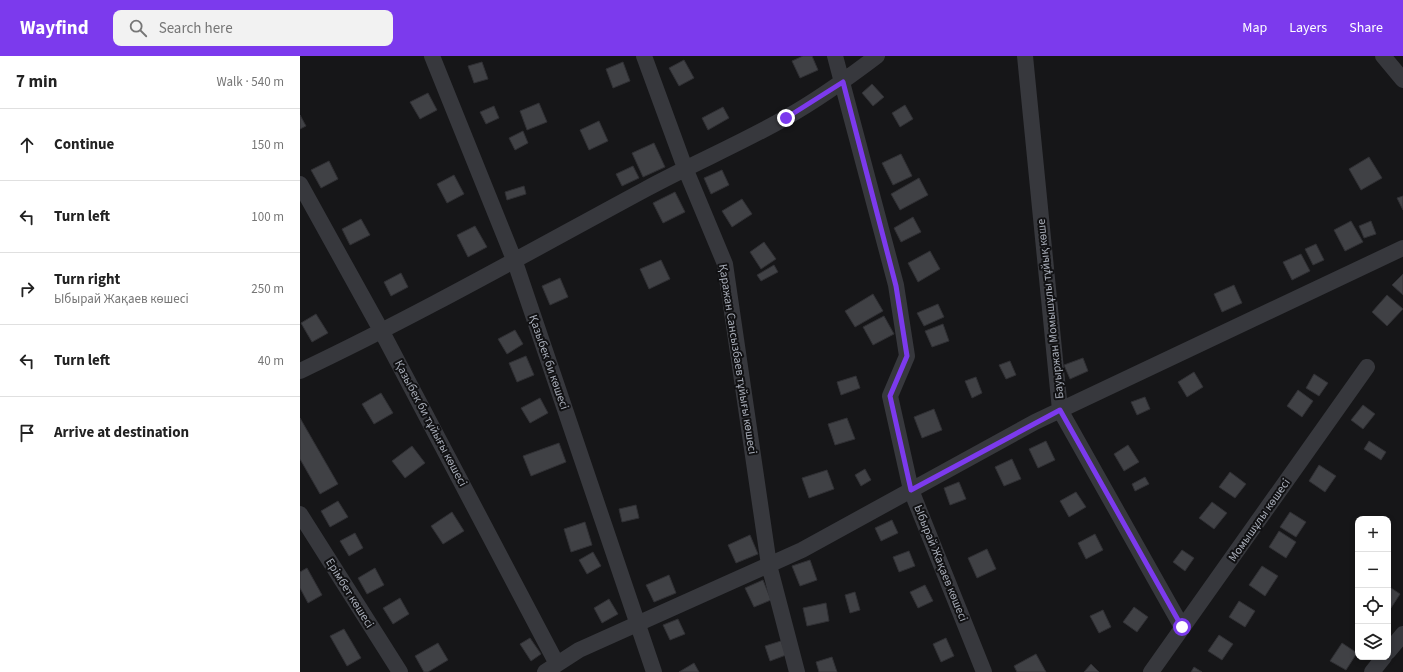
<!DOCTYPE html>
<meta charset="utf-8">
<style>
body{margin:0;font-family:"Source Sans 3",sans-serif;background:#f2f2f2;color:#222}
.controls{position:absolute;right:12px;bottom:12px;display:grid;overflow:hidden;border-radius:8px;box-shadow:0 2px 6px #0003}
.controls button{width:36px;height:36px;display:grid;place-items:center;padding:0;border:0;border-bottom:1px solid #e0e0e0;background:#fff;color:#222;font:20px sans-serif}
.stop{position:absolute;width:12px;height:12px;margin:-9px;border:3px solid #7c3aed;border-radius:50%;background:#fff}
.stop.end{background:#7c3aed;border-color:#fff;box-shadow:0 1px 4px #0008}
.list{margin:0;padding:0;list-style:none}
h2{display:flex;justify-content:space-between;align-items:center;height:52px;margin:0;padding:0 16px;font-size:17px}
h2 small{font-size:13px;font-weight:400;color:#767676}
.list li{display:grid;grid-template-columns:26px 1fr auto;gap:12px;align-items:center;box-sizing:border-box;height:72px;padding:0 16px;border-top:1px solid #e0e0e0}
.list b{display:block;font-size:15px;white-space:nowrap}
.list p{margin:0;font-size:13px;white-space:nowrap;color:#767676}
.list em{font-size:13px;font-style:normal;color:#767676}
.icon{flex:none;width:22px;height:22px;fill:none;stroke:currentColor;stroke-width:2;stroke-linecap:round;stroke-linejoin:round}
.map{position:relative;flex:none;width:1103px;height:616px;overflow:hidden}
header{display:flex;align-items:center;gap:24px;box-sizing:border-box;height:56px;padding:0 20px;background:#7c3aed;color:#fff}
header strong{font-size:19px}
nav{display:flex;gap:22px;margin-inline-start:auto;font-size:14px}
.search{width:280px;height:36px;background:#f2f2f2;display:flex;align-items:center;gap:10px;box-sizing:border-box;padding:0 14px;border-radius:8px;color:#767676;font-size:15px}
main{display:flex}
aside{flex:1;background:#fff}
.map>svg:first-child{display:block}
.building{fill:#404145;stroke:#303034}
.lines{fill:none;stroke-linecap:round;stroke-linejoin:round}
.minor{stroke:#37383d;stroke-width:16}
.route{stroke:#7c3aed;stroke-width:5}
.labels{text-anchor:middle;stroke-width:4;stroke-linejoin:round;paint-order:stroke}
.street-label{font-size:12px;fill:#a8adb8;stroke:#111113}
</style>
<header>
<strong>Wayfind</strong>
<div class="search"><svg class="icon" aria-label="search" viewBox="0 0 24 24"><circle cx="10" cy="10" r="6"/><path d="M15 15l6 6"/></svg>Search here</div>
<nav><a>Map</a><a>Layers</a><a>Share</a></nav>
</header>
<main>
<aside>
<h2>7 min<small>Walk · 540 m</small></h2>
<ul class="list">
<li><svg class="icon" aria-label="ahead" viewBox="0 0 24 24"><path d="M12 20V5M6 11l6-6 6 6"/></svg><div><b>Continue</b></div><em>150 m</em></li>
<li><svg class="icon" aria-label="left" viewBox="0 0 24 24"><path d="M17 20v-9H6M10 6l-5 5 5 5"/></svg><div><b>Turn left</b></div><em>100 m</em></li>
<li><svg class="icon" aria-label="right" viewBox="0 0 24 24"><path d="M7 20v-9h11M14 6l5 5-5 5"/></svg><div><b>Turn right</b><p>Ыбырай Жақаев көшесі</p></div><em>250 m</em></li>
<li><svg class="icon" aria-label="left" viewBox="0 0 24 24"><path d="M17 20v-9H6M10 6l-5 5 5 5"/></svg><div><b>Turn left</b></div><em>40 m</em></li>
<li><svg class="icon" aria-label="arrive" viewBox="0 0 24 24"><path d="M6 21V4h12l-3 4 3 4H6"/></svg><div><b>Arrive at destination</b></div></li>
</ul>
</aside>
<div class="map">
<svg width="1103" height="616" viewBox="0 0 1103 616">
<rect width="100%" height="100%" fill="#161618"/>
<path class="building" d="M503 0H512L518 14 500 22 492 5Z
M384 4 394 22 379 30 369 12Z
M182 6 188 23 174 27 168 10Z
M323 6 330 25 313 32 306 13Z
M572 28 584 41 573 50 562 37Z
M128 37 137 54 120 63 110 46Z
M239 47 247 66 227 74 220 55Z
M605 49 613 63 600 71 592 57Z
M194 50 199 62 186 68 180 56Z
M423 51 429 62 408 74 402 62Z
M0 59 6 70 0 73Z
M299 65 308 85 289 94 280 74Z
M223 75 228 87 215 94 209 82Z
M354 87 365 111 343 121 332 97Z
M601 98 612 120 593 129 582 107Z
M1069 101 1082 122 1061 134 1049 113Z
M29 105 38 123 21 132 11 114Z
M333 110 339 122 322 130 316 118Z
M422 114 429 129 411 138 404 122Z
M154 119 164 138 147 147 137 128Z
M619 122 628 139 600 154 591 138Z
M224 130 226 138 207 144 205 136Z
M375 136 385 156 363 167 353 147Z
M1103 140V154L1097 142Z
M442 143 452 158 432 171 422 155Z
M613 161 621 176 601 186 594 172Z
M61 163 70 179 50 189 42 173Z
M1051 165 1063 186 1045 195 1034 174Z
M1071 165 1076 178 1064 182 1059 170Z
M175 170 187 191 168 201 157 179Z
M464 186 476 203 461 213 450 196Z
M1016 188 1024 204 1013 209 1005 193Z
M630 195 640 213 618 226 608 207Z
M1001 198 1010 215 992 224 983 206Z
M361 204 370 223 349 233 340 213Z
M474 209 478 216 461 225 457 219Z
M101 217 108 231 91 240 84 226Z
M1103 218V239L1092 229Z
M260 222 268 241 250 249 242 230Z
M934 229 942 247 922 256 914 238Z
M573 238 583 255 555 271 545 255Z
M1087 239 1103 253 1087 270 1072 256Z
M638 248 644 261 624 270 617 257Z
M16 258 28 277 12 286 1 267Z
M584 260 594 278 573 289 563 271Z
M643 268 649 285 632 291 625 275Z
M215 274 223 288 207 298 198 283Z
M226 300 234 319 217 326 209 307Z
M783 302 788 315 770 323 764 309Z
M710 305 716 319 706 323 699 309Z
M894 316 903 331 887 341 878 326Z
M1014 318 1028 327 1019 340 1006 332Z
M556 320 560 332 541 339 537 326Z
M676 321 682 337 672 342 665 325Z
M998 334 1013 345 1002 361 987 350Z
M81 337 93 357 74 368 62 348Z
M845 341 850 353 837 359 831 346Z
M240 342 248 357 230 367 221 352Z
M1063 349 1075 358 1063 373 1051 364Z
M634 353 642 374 622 382 614 361Z
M0 362 38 428 20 438 0 403Z
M547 362 555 383 535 389 528 368Z
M746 385 755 404 738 412 729 393Z
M1069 385 1086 396 1081 404 1064 393Z
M259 387 266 406 231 420 223 400Z
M828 389 839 406 824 415 814 398Z
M112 390 125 407 105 422 92 405Z
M712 403 721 423 704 430 695 411Z
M1019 409 1036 420 1025 436 1009 425Z
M565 413 571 424 561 430 555 419Z
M527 414 534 433 509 442 502 422Z
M930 416 946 428 935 442 919 431Z
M845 421 849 428 835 435 832 428Z
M659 426 666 443 650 449 644 432Z
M776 436 786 451 769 461 760 445Z
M38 445 48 461 30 471 21 455Z
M912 446 927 457 914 473 899 462Z
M336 449 339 462 322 466 319 453Z
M152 456 164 475 143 488 131 470Z
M990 456 1006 466 996 481 980 471Z
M592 464 598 477 581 485 575 472Z
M285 466 292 489 271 496 264 473Z
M979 475 996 486 986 502 969 491Z
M55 477 63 492 49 500 40 485Z
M795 478 803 494 786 503 778 487Z
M450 479 458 498 436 507 428 489Z
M687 493 696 513 677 522 668 502Z
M882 494 894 502 885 515 873 506Z
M609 495 615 510 599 516 593 501Z
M293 496 301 510 287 518 279 504Z
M510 504 517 524 500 530 492 510Z
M962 510 978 520 965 540 949 529Z
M7 512 22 539 8 547 0 532V516Z
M75 512 84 529 67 538 58 522Z
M369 519 376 537 354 546 346 529Z
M463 524 471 544 454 551 445 532Z
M625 529 633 545 618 552 610 536Z
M1088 530 1100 538 1091 552 1088 550Z
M555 536 560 554 550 557 545 539Z
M100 542 109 558 93 568 83 552Z
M309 543 318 558 302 567 294 552Z
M939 545 955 555 945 571 929 561Z
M526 547 529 565 507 570 503 552Z
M834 551 848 561 837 576 823 566Z
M803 554 811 571 799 577 790 560Z
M378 563 385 578 370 584 363 569Z
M44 573 61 602 47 610 30 580Z
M919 579 933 588 922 604 908 595Z
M230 582 241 598 231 605 220 588Z
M646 582 654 600 641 606 633 588Z
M481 585 486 599 470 605 465 590Z
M138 587 148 604 128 616H124L115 600Z
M1042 587 1057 597 1046 614 1030 605Z
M736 598 746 616H717L714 610Z
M532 601 537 616H519L516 606Z
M394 607 399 616H379Z
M791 608 799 616H784Z
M894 611 902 616H891Z"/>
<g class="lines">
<path class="minor" d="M132 0 215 206 354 616
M344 0 385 112 425 208 469 509 497 616
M535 0 596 229 607 300 590 340 611 434 684 616
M725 0 760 354 882 571
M1083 0 1103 24
M0 128 82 276 257 608
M0 315C118 259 231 195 346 133 392 108 442 87 487 61 519 43 548 22 577 0
M0 458 100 616
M1088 596 1103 578
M245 616 279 594 502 494 735 366 1103 192
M851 616 1067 311
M1072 616 1084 601"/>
</g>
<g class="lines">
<path class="route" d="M486 62 543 26 596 230 607 300 590 340 611 434 760 354 882 571"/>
</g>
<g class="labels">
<g class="street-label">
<text transform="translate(750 253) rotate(-96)" y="4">Бауыржан Момышұлы тұйық көше</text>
<text transform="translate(438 303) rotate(81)" y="4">Қаражан Сансызбаев тұйығы көшесі</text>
<text transform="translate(249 306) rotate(71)" y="4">Қазыбек би көшесі</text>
<text transform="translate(131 367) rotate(62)" y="4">Қазыбек би тұйығы көшесі</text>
<text transform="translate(959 464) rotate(-55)" y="4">Момышұлы көшесі</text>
<text transform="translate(641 507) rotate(68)" y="4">Ыбырай Жақаев көшесі</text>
<text transform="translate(50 537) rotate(58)" y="4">Ерімбет көшесі</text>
</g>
</g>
</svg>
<div class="controls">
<button>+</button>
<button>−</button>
<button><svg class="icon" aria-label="locate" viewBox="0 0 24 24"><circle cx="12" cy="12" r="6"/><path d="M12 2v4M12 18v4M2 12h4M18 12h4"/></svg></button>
<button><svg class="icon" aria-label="layers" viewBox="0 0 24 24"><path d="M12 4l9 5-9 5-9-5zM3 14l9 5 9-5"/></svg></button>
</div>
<div class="stop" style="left:882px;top:571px"></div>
<div class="stop end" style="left:486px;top:62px"></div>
</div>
</main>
